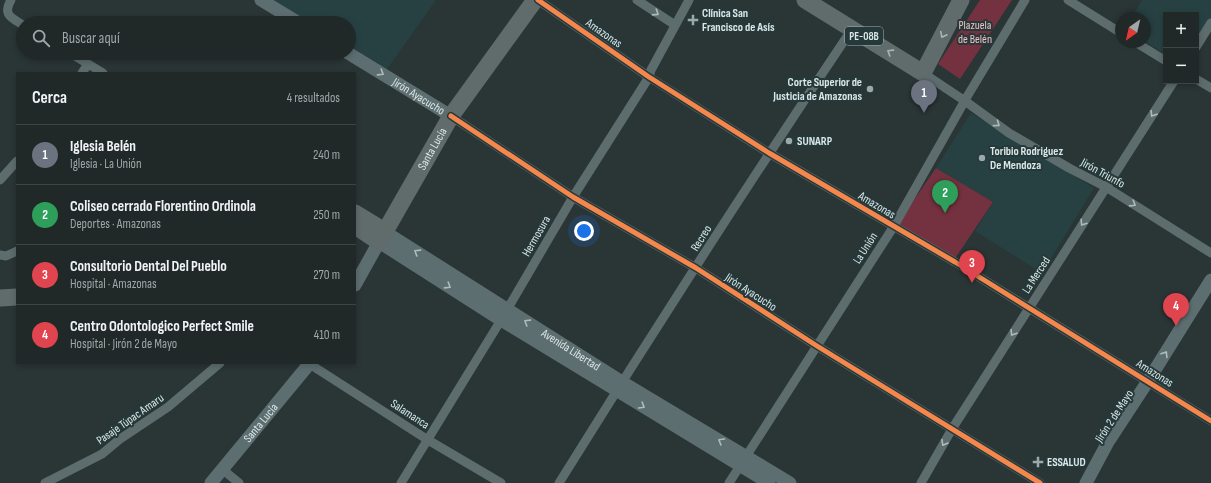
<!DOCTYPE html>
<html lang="es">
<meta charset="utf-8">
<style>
body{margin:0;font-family:"Sofia Sans Condensed",sans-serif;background:#2d3434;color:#f1f3f6}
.controls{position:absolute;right:12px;top:12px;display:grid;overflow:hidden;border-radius:0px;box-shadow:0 2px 6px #0003}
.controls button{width:36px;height:36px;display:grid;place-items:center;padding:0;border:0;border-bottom:1px solid #3d4445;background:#202828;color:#f1f3f6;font:20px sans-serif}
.compass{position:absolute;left:1115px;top:12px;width:36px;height:36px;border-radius:50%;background:#202828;box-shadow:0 2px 6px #0003;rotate:214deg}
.you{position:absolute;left:584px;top:231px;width:14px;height:14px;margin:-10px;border:3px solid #fff;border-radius:50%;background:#1a73e8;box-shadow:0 0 0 6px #1a73e833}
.badge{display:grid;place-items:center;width:26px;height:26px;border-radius:50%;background:#ea580c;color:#fff;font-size:13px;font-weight:700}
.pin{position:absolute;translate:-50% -33px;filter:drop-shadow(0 1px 2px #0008)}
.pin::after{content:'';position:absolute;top:21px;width:14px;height:12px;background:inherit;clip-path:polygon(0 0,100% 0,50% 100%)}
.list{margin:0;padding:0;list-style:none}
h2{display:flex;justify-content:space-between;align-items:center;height:52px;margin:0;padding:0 16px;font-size:17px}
h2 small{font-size:13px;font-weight:400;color:#a2a6a8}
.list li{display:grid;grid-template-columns:26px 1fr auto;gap:12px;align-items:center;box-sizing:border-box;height:60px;padding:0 16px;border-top:1px solid #3d4445}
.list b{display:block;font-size:15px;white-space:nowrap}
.list p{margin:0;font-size:13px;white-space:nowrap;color:#a2a6a8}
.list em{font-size:13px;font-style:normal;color:#a2a6a8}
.icon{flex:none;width:22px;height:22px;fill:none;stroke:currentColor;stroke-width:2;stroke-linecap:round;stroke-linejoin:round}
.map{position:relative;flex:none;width:1211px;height:483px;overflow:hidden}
.search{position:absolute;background:#202828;box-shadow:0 2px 6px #0003;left:16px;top:16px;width:340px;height:44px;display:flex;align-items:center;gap:10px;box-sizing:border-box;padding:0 14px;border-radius:22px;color:#a2a6a8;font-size:15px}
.panel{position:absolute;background:#202828;box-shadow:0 2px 6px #0003;left:16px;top:72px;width:340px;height:292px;border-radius:0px}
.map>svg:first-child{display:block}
.built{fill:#274143}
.green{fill:#74313f}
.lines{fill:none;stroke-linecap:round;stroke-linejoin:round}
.street{stroke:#5d6c6d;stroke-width:9}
.secondary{stroke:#5d6e70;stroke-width:13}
.highway{stroke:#606b6c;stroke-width:17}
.cycleway-casing{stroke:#26393a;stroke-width:8}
.cycleway{stroke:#f5874c;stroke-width:5}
.oneway{stroke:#aebbbc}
.oneway2{stroke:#a9b5b6}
.oneway3{stroke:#aebcbd}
.poi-dot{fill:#9ca8a9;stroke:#26393a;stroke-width:1.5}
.labels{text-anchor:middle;stroke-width:4;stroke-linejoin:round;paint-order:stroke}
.shield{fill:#26393a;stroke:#a4b2b3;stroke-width:1}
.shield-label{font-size:11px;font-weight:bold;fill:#dae6e7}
.poi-label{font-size:12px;font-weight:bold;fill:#dae6e7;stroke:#26393a;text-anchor:start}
.park-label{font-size:12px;fill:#f0c0c5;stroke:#26393a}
.street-label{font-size:12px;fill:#dae6e7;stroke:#26393a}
</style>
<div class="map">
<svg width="1211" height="483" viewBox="0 0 1211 483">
<rect width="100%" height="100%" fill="#2a3536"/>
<path class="built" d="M274 0H436L385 72 349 48V23H310Z
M1142 0H1211V20L1196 43V15H1166V55L1145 41V18H1131Z
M971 113 1094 188 1042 273 975 231 993 202 936 168Z"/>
<path class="green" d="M980 0H1012L960 79 938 64Z
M936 168 993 202 954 260 898 223Z"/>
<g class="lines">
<path class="street" d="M11 0C2 15 12 18 23 25
M538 0 649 77 769 153 955 262 1211 421
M637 0 675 25
M1068 0 1121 33
M1135 42 1166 61
M1196 47 1211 23
M70 53 103 73
M82 73 88 64
M923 73 965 101 1009 133 1069 168 1106 187 1211 253
M1196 79 1211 88
M451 116 573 197 696 268 817 346 1040 483
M0 180 17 161
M0 255 6 256 17 251
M308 363 428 440 501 483
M222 469 239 483
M45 483 102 454 120 439 168 407 220 363
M401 483 501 320 573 197 649 77 651 70 689 0
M559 483C654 330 752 178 852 29
M729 483 894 226 968 95 1025 0
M921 483 952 429 1174 81"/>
<g class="secondary">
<path d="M261 0 299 23"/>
<path id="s1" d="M348 53 451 116"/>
<path id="s2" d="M385 232 622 382 790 483"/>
<path d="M355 285 379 242 501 320 769 483"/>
<path id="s3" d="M211 483 310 363"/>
<path d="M1086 483 1108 442 1148 381 1211 280"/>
</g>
<g class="highway">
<path d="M805 0 923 73 961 0"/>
<path d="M355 213 378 227"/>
<path id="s4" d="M355 226 379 242 451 116 535 0"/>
<path d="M0 298 17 297"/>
</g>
<g class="cycleway-casing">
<path id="cycleway" d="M538 0 649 77 769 153 955 262 1211 421
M451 116 573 197 696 268 817 346 1040 483"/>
</g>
<use href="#cycleway" class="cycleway"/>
</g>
<defs><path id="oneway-chevron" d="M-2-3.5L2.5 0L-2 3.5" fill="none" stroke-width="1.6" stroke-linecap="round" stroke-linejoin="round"/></defs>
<g class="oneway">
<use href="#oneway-chevron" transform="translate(656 13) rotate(33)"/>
<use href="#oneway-chevron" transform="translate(1153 114) rotate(122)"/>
<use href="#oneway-chevron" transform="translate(997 124) rotate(36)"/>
<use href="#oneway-chevron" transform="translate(1133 204) rotate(32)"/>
<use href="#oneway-chevron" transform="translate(1083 223) rotate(123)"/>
<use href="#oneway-chevron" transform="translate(1013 333) rotate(122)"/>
<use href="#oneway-chevron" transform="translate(944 443) rotate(120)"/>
</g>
<g class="oneway2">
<use href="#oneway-chevron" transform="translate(943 35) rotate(117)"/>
<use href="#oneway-chevron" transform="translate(890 52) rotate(-148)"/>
</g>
<g class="oneway3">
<use href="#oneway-chevron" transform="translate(381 73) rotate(32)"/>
<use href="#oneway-chevron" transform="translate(417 252) rotate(-148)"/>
<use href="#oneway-chevron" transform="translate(448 286) rotate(32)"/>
<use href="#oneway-chevron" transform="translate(527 322) rotate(-148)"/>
<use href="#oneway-chevron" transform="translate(1165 354) rotate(-58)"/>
<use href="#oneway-chevron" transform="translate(642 406) rotate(31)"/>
<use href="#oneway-chevron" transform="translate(721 441) rotate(-149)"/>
</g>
<g class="poi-dot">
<path d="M691 14h4v4h4v4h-4v4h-4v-4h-4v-4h4z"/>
<circle cx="870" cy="89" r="4"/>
<circle cx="789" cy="141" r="4"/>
<circle cx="982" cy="158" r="4"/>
<path d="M1036 456h4v4h4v4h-4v4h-4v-4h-4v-4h4z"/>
</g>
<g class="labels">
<rect class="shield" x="845" y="27" width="38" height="18" rx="3"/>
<g class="shield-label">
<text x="864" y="40">PE-08B</text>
</g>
<g class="poi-label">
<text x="702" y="17">Clínica San<tspan x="702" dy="14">Francisco de Asís</tspan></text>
<text x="862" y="86" text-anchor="end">Corte Superior de<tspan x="862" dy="14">Justicia de Amazonas</tspan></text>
<text x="797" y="145">SUNARP</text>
<text x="990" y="155">Toribio Rodriguez<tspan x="990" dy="14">De Mendoza</tspan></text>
<text x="1047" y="466">ESSALUD</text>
</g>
<g class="park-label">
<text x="975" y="29">Plazuela<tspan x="975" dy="14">de Belén</tspan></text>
</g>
<g class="street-label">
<text transform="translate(604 33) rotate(35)" y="4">Amazonas</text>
<text dy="4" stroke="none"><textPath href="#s1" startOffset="83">Jirón Ayacucho</textPath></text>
<text dy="4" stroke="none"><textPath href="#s4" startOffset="136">Santa Lucía</textPath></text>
<text transform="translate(1103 173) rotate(29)" y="4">Jirón Triunfo</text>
<text transform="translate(877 205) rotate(31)" y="4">Amazonas</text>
<text transform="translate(536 236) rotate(-60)" y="4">Hermosura</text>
<text transform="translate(701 238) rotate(-58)" y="4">Recreo</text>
<text transform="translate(865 248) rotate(-57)" y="4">La Unión</text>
<text transform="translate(1036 275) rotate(-57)" y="4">La Merced</text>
<text transform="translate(751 292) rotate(33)" y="4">Jirón Ayacucho</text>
<text dy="4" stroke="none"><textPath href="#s2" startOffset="220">Avenida Libertad</textPath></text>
<text transform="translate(1155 373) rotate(32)" y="4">Amazonas</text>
<text transform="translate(410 414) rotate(33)" y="4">Salamanca</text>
<text transform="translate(1114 416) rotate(-57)" y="4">Jirón 2 de Mayo</text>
<text transform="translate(130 419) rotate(-35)" y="4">Pasaje Túpac Amaru</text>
<text dy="4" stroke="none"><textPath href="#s3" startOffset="78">Santa Lucía</textPath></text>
</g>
</g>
</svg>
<div class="controls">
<button>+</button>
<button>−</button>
</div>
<svg class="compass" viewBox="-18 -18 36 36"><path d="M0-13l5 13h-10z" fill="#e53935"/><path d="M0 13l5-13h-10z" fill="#a2a6a8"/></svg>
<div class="you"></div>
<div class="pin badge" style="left:924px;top:113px;background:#6b7280">1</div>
<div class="pin badge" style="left:945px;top:213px;background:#2e9e5b">2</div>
<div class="pin badge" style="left:972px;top:283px;background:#e0444e">3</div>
<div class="pin badge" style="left:1176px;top:326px;background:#e0444e">4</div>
<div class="search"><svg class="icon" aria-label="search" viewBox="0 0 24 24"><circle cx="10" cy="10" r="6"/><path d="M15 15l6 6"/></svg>Buscar aquí</div>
<section class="panel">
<h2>Cerca<small>4 resultados</small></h2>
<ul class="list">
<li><span class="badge" style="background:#6b7280">1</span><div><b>Iglesia Belén</b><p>Iglesia · La Unión</p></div><em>240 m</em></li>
<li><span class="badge" style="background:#2e9e5b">2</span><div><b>Coliseo cerrado Florentino Ordinola</b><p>Deportes · Amazonas</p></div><em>250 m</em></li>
<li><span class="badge" style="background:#e0444e">3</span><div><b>Consultorio Dental Del Pueblo</b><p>Hospital · Amazonas</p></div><em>270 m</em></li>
<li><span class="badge" style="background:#e0444e">4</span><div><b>Centro Odontologico Perfect Smile</b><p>Hospital · Jirón 2 de Mayo</p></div><em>410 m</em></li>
</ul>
</section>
</div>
